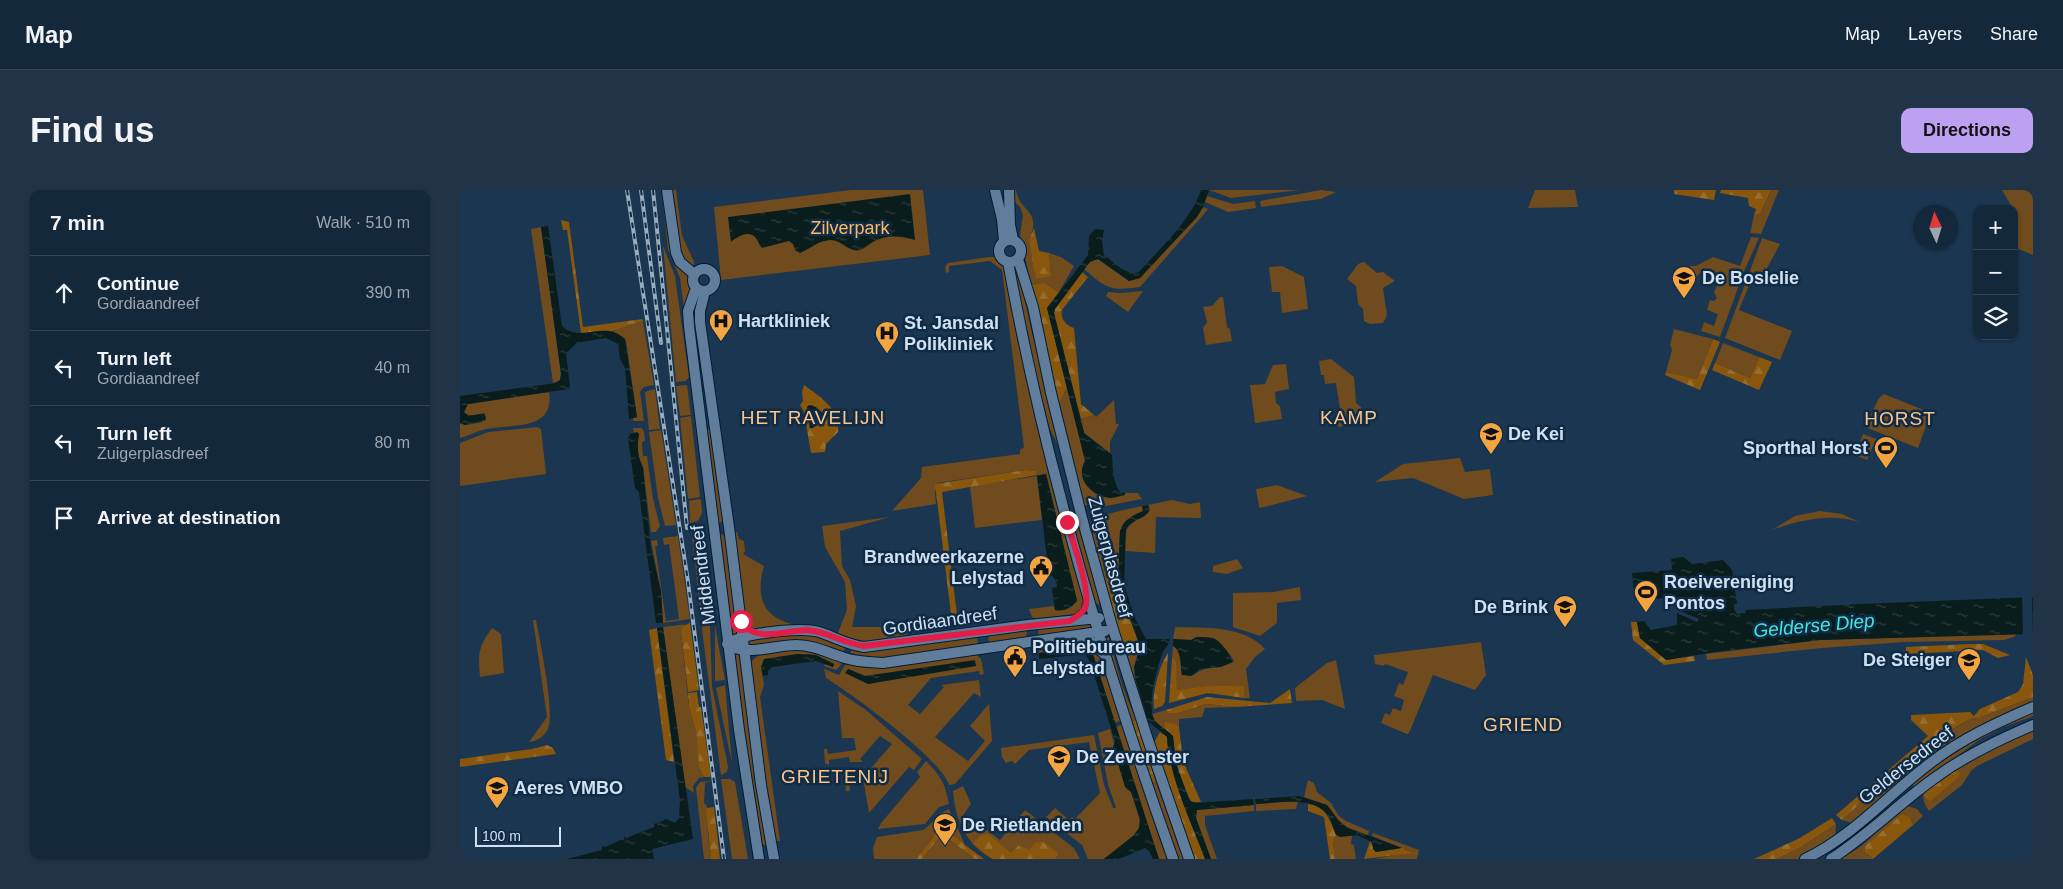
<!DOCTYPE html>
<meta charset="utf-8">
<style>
body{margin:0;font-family:Arial,sans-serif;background:#213447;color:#f1f3f6}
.controls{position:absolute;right:15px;top:15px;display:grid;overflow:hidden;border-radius:10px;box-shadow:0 1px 4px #0004}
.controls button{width:45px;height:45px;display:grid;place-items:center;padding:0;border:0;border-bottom:1px solid #334456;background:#14283c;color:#f1f3f6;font:25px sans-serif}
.compass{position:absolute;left:1453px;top:15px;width:45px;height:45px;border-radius:50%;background:#14283c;box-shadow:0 1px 4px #0004;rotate:356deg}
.scale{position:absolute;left:15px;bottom:12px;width:86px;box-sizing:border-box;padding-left:5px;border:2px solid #d0e1f1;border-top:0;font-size:14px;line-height:18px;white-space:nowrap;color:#d0e1f1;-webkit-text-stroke:4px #102b45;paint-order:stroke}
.stop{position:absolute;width:15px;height:15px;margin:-11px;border:4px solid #e11d48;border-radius:50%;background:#fff}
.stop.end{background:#e11d48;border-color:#fff;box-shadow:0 1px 5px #0008}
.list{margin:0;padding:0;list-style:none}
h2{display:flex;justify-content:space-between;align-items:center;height:65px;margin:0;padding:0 20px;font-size:21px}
h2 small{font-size:16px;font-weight:400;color:#9da6af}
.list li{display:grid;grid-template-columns:32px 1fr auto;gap:15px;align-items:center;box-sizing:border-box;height:75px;padding:0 20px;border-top:1px solid #334456}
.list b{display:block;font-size:19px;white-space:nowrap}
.list p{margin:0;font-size:16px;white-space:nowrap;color:#9da6af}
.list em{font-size:16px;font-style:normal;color:#9da6af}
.icon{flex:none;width:28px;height:28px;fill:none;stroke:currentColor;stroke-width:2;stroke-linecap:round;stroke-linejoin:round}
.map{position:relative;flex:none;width:1573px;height:669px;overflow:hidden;border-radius:10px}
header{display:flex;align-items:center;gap:30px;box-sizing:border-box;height:70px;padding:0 25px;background:#14283c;border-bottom:1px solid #334456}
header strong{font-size:24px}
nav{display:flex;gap:28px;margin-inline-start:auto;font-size:18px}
.intro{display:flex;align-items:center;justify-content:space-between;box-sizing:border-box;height:120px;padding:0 30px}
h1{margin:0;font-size:35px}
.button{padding:12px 22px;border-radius:10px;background:#bca0f2;color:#111;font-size:18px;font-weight:700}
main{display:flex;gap:30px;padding:0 30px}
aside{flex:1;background:#14283c;border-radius:10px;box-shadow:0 1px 4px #0004}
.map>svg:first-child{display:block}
.green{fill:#6f4b1d;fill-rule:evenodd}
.forest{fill:url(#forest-firs);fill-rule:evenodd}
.water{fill:url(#water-ripples)}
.pier{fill:#1a3650}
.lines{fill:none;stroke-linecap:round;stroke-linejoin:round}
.secondary-casing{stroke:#021c35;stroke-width:12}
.secondary{stroke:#607e9c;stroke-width:10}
.rail-casing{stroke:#97acbf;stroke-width:4}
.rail{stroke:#102b45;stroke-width:2;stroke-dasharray:5.5;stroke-linecap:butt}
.route{stroke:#e11d48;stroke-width:6}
.labels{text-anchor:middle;stroke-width:5;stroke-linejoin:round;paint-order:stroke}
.park-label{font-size:18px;fill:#fdb865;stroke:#102b45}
.poi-label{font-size:18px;font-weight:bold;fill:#d0e1f1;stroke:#102b45;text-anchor:start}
.street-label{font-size:18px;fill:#d0e1f1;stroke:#102b45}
.neighbourhood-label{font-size:19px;letter-spacing:1px;fill:#fcc588;stroke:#102b45}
.water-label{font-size:19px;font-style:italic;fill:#47e4db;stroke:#102b45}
</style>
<header>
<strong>Map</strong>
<nav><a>Map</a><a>Layers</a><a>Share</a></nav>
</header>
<div class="intro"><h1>Find us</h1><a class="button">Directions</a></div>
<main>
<aside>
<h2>7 min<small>Walk · 510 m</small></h2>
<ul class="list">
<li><svg class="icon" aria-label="ahead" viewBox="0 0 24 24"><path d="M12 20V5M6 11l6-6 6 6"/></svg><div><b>Continue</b><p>Gordiaandreef</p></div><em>390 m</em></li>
<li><svg class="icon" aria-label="left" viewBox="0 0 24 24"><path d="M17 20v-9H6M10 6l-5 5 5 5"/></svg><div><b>Turn left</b><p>Gordiaandreef</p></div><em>40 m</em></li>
<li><svg class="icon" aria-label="left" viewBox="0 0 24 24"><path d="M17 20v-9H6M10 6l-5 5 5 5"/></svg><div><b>Turn left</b><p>Zuigerplasdreef</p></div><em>80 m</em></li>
<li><svg class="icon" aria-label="arrive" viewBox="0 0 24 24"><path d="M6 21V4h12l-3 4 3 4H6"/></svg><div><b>Arrive at destination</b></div></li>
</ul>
</aside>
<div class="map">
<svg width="1573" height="669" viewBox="0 0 1573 669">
<defs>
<pattern id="forest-firs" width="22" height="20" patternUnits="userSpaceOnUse" patternTransform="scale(1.25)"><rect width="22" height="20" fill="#88560c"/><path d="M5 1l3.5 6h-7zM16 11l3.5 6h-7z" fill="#986e30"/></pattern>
<pattern id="water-ripples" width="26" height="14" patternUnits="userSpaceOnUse" patternTransform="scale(1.25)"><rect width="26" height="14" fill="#091d1c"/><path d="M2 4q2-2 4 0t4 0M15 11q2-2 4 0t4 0" fill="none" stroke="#2c3e3d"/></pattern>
</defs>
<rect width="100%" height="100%" fill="#1a3650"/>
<path class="green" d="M210 0H216L222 45 234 72 233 77 221 70Z
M391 0H463L470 65 261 90 254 17Z
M552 0H556C559 23 583 19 569 50L591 86 589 63 601 67 614 76 599 102 584 93 571 95 560 45 563 25 560 17 554 11Z
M749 0H840L771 8Z
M861 0 876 2 861 9 801 17 800 11Z
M1075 0H1115L1118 17 1068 18Z
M1311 0H1319L1301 44 1290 43 1294 25 1300 24Z
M1542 0H1573V65L1554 57 1556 24Z
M202 1 219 76 228 87 233 101 238 244 236 245 231 194 233 186 220 88 208 59Z
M747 6 773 14 795 11 796 18 768 22 745 12Z
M743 17 748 19 744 24 680 97C650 101 647 99 624 79L630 71 638 69 669 91 680 88 735 29Z
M81 37 101 184 100 190 93 193 71 39Z
M1291 47 1299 48 1285 79 1260 147 1241 141 1244 132 1254 136 1258 124 1247 120 1250 110 1254 111 1257 108 1254 102 1259 92C1257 82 1252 79 1243 80L1235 88 1226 86 1230 76H1236L1253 67 1280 76Z
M1302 48 1320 54 1304 84 1295 81 1279 120 1332 141 1320 170 1265 148Z
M203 56 215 86 229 187 226 191 216 192Z
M529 67H536L545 74 572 205 623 408 621 418 614 424 576 429 572 427 569 419 594 416 595 420 617 412 586 284 577 285 576 281 565 280 477 293 475 303 476 314 432 321 461 288 462 277 560 264V260L564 257 542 80 530 71 489 76V82L486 83 485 77 488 73Z
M904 72 917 83 923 82 935 91 923 98 927 125 923 133 910 134 904 131 903 119 898 114 896 96 887 89 898 74Z
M822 76 844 87 848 119 822 123 820 102H812L809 77Z
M555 77 558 79 571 139 600 259 590 239 580 202 552 78Z
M683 101 668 122 646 106 648 102 660 103Z
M760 107H763L767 137 770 139 772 151 746 155 743 138 747 132 743 117 752 116Z
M183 131 194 195 184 197 180 202 184 231H173V228L177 227 166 151 153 141Z
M1214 139 1253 149 1237 189 1206 182 1212 160 1210 155Z
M1263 153 1299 167 1290 188 1255 173Z
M871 169 894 187 896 213 901 217 903 233 878 237 876 225 880 219 876 193 865 194 864 185H861L859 171Z
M826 174 829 199 815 202 816 213 820 216 822 229 795 233 790 195 805 194 813 175Z
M227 195 231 225 220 226 216 196Z
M607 198 634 303 651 308 664 305 665 303H678L682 309 641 317 623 315 598 215Z
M195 199 200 239 189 240 185 203 187 201Z
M89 202C95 241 52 234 26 239 17 241 9 246 0 248V233L5 235 23 232 13 226 6 224 4 222 8 214Z
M1424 204 1471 223 1458 258 1405 237 1419 208Z
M654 210 656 234H659L650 252V263L624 243 621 229 634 225 636 227Z
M231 226 240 307 228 309 220 228Z
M77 237 81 239 86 284 0 296V253L28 242Z
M173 238H182L184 242 185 251 182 252 183 266H187L193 309 200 336 196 342H191L183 277C177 266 177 256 179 244L174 243Z
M250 239 263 325V330L260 333 255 334 244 240Z
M201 240 216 335 205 336 198 308 189 242Z
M1403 244 1416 249 1407 270 1395 265Z
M1000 268 1005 282 1030 279 1033 305 1004 309 953 288 915 292 943 274Z
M577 286 582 330 515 338 510 296Z
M817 295 847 306 800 318 799 317 796 299Z
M239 309 241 310 242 323 238 331 230 333 229 311Z
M712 310 730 314 740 312 741 328 696 327 695 363 665 361C665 340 664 335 685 326L689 316 688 315Z
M682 316 683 321C659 334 660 334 659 362L651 361 645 399 629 334C637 324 670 319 682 316Z
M1360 321 1382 324 1399 332C1370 323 1340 330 1312 340L1335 326Z
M430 327 380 341 382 376 390 390 396 416 392 437H447L448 443 445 446 402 453 377 445 387 420 385 392 365 357 362 336Z
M618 336 640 410 639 415 634 412 616 345 614 338Z
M272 342H277L279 349 284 351 285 361 283 364 304 376C294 411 306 431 342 436 323 438 294 449 283 428Z
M260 343 264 346 266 353 274 421 278 426 281 445 273 446 267 397 259 366Z
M218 346 230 429 203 433 201 401 191 351 197 350 198 356H195L206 431 219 429 209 354 204 355 203 348Z
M232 346 239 347 245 358 249 398 238 399Z
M777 369 783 378 767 384 753 382V376Z
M840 397 841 410 817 413V433L800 446 773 437V403L813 402Z
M238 400H250L253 422 249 427H241Z
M73 430H76C80 452 95 522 88 539 84 547 77 551 69 552L87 527Z
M635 431 637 441 578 447 579 438Z
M241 432H248L250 436 252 496 268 577 267 582 261 585Z
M225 434 221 442 229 517 236 542 240 581 245 587 239 588 233 596 234 603 225 597 203 437 227 434Z
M255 436 265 490 255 491Z
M715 437C744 438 784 435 805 459L795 467 786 479 790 508H784V496L717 500 715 469 712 468 713 456 717 459 733 486C745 474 761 480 774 470L753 448 736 447 731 450 713 449Z
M32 438 41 444 44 483 20 487C18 464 18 457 32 438Z
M564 438 567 442 566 449 532 453 528 450 530 443Z
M350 444 386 457 382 463 354 452 345 451 286 458 285 449Z
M1557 444 1554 447 1544 450 1445 452 1362 458 1247 470 1246 464 1360 450Z
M517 446 518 457 423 469 389 466 392 459Z
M644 448H649L662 495 676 530 669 532Z
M619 450 625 451 641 466 661 530 655 533 634 467 622 458 579 463V456Z
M678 451 680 456 675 488 686 522 682 523 661 454 664 455Z
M1021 452 1026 485 1015 500 973 485 949 543 947 544 921 533 925 523 930 525 933 518 941 521 944 510 934 506 939 493 943 495 948 482 925 474 924 476 915 474 914 465Z
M349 458 380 470 381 475 376 480 364 476 365 474 373 477 374 474 356 465 346 464 301 477 304 495 300 507 320 651H315L308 614 290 474C298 457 333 459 349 458Z
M515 463 521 469 524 484 520 485 519 481 471 488 448 515 460 524 484 497 481 495 519 490 521 507 514 503 475 547 508 571 525 551 510 536 529 514 532 551 495 594 489 595C480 568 393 505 366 488L364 479 379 485 385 475 388 473 404 477ZM515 471 408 494 386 483 388 479 405 486Z
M283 464 295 590 307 654 305 655 300 653 272 465Z
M876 470 885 519 862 510 836 511 835 498 867 473Z
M265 495 272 573 256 498Z
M378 501 406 520 462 569 454 580 449 577 409 623 403 588 389 590 390 601H386L384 584 394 581 405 585 432 554 420 546 400 569 403 572H390L389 567 369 570V575L365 573 364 559H367L368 564 396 560 394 548H382Z
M1573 507V514L1447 587 1392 633 1382 630 1443 575 1479 548 1510 529 1521 527Z
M746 514 776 517 745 518 742 527 719 529V537L715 534H704L703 538 695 531 692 524 706 520 709 524 719 523Z
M1573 521V526L1541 538 1519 550 1455 597 1451 594 1514 548Z
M663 534 700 651 707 669H699L656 537Z
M1573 536V549L1517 576 1511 581 1502 595 1469 621C1464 614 1463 610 1463 602L1495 576Z
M650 539 667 599 671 602 680 627 679 638 677 643 644 669H628L622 655 586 627 595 618 609 630 612 627 615 629 640 603 629 552 569 560 555 574 552 571 546 573 542 567 541 558 634 545 644 595 653 618H656L648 594 638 543Z
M466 571C481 586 485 593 489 614L479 617 465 634 418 639 421 633 460 587 457 582Z
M261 589H270L275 592 288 669H272Z
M848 590 854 593 857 602 871 613 879 626 886 631 909 641 908 645 888 638 879 631 867 615 844 607Z
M252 591 245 593 244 613 247 616 248 645 251 669H244L236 598 240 592Z
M696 592 723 669H716L690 593Z
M503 596 511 614 503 625 520 640 523 637 540 650 565 620 614 658 620 669C607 669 539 669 531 668 506 655 495 628 493 601Z
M838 611 836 619 796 621V614Z
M794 615V621L745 626V635L757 669H751L736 628 737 620Z
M1447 616 1457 619 1463 626 1453 635 1452 630 1446 625 1405 662 1413 669H1381L1400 657Z
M489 619 505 655 480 638 456 669H414L413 658 417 647 463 640C473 634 477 623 489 619Z
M1376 634 1375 647 1338 669H1317L1341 657Z
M913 643 959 660 957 669H914L952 662 912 646Z
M482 644 515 669H462Z
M877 645 892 646 891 654 894 655 896 669H875L873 652Z"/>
<path class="forest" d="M1214 0H1256L1254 10 1214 4Z
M1261 0H1311L1300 24 1294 25 1296 19 1289 16 1288 8 1260 3Z
M101 30 109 32 123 137 183 129V131L153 141 121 143 107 40H103Z
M574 38 579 61 589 63 591 86 576 89 569 50Z
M622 82 628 87 602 120C600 129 606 135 614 138L621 214 634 225 621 229 594 123 595 119Z
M584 93 599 102 587 118 607 198 598 215 571 95Z
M1253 149 1260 152 1240 200 1205 185 1206 182 1237 189Z
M1299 167 1312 172 1299 200 1252 180 1255 173 1290 188Z
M344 195C360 207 381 219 378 242L366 254 365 262 351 263 344 222 340 215 343 211 342 202ZM352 215 362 222 363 227 354 237 350 238 347 217Z
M565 280 576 281 577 285 482 302 497 425 514 424 515 430 492 432 475 294Z
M651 361 659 362 658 387 661 405 678 451 664 455 661 454 645 399Z
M1171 432H1177L1180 448 1206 470 1234 466 1235 471 1204 475 1173 450Z
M230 433 239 500 228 502 221 442 223 436Z
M197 438 214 572 206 570 189 440Z
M1509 454H1523L1550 465 1538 468 1523 460 1446 464V457Z
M708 463 705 512 702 516 694 519C692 503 699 476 708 463Z
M1566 467 1573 485V507L1521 527 1510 529 1479 547 1443 575 1382 630 1376 625 1468 546 1451 530V525L1510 522 1514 526 1520 519 1558 502 1563 494Z
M712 468 715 469 716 473 717 500 748 496H784V508L748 503 709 513Z
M830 499 832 513 776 517 746 514 719 523 709 524 706 520 747 507 810 513Z
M237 502 239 517H241L251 587H245L242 584 239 577 236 542 229 517 228 503Z
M676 530 696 592 690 593 669 532Z
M705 532 715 534 719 537 723 571 741 612H733C721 604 714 561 713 546L703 538Z
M700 542 707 547C709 587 731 631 745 669H730L692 556Z
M87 555 93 558 96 564 0 577V569L72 559Z
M1495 579 1500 582 1499 587 1470 611 1465 606V602L1483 590Z
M848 614C867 616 869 631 877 645L873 652 875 669H870L864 627 848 621Z
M254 617 260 669H251L246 620 247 618Z
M1441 625C1448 624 1452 629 1453 635L1413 669 1405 662V656Z
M1372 628 1376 634 1341 657 1317 669H1294L1340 648Z
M480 638 485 640 524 669H515L482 644 462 669H456Z
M528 644 551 663 559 655 569 660 575 653 583 652 598 663 595 669H532L513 654 521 645Z
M910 651 916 662 942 658 954 663 904 669Z"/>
<path class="water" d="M741 0H749L743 17 737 27 680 88 669 91 638 69 630 72 595 119 594 123 624 243 652 265C653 279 652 290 660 302L665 303V305C659 306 654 308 649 308 630 305 615 288 625 271L587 118 628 65 629 46 635 39 644 40 642 51 644 65C654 72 667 87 679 82 701 57 730 32 741 0Z
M450 4 455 50C439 46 428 44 413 52 409 54 405 58 400 60 389 63 382 50 371 50 359 50 350 59 340 63L335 60 333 54 329 51 302 58C299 55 298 50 295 47 288 40 277 47 271 52L268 27Z
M88 36 102 136C121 154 144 129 165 149L177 227 169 229 165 178 160 169 158 154 146 148 127 151 117 153 106 163 110 197 109 199 8 214 4 222 8 226 25 223 26 230 5 235 0 233V206L96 193 100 190 101 184 81 37Z
M349 215 356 217 363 225 353 238H350L347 217Z
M177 242 179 244C177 256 177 266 183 277L191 359 201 401 203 433H196L179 302 175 298 168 249 170 244Z
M586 284 617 410C613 418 603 422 595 420L592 398 597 397C597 393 594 385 589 385L577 286Z
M688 315 690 320C684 330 672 329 666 339L664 395 675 428 686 449H710C709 456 706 456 703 462 697 478 686 517 695 531 700 537 708 540 713 546L716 574 730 611 735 613 793 609 794 615 737 620 736 628 751 669H745C731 631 709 587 707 547L688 531 675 488 674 477 680 456 658 395 660 341C664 329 672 326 683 321L682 316Z
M1223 367 1232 374 1263 370 1272 380 1277 414H1274V419L1277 424 1286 423 1285 420 1400 414 1573 407V444L1360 450 1255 462 1206 470 1180 448 1177 432 1184 431 1191 440 1217 435V423L1237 432 1239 429 1218 420V411L1224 409H1217V406L1182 411 1181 409 1175 410 1172 383 1212 380 1211 369Z
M203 437 233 649 192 659 194 669H107L142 660V656L146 657 160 650H164V646L166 648 194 637V633L196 634 206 629 215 633 219 628 220 610 197 438Z
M737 447C743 447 750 447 755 449 761 452 772 466 773 472L761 477 740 479 731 486 722 485C720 476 722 461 713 456V449L731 450Z
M622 458 631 461 634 467 699 669H693L689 661 685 658 659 669H644L673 646 679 638 680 630 671 602 665 597 653 557 655 551 630 472 625 464 579 469V463Z
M337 464 356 465 374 474 373 477 356 471 312 477 308 481V485L303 486 301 477 304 469Z
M515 470 516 476 408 494 385 483 388 479 405 486Z
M839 606 867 615 879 631 888 638 942 658 916 662 913 659 912 652 897 645 881 647 876 645C873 639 872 632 869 627 856 605 817 613 796 614L795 609Z"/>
<path class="pier" d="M1562 405H1572L1573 446H1563Z"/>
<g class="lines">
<g class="secondary-casing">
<path id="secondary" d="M207 0 216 63 220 72 234 84
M535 0 542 29 544 51
M549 0 550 35 553 49
M539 61a11 11 0 1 1 22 0a11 11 0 1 1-22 0Z
M558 69 573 117 591 203 622 328 652 436 687 547 729 669
M548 72C585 275 644 475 713 669
M233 90a11 11 0 1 1 22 0a11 11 0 1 1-22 0Z
M236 98 228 121 229 136 279 540 299 669
M245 101 240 121V132L269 337 301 595 314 669
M617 447 633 453 644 464
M267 454C286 467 314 455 336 455 354 455 368 463 385 468 397 472 410 472 423 473L645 441
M267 454C282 443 341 437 359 442 375 447 387 455 404 457L568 435 639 428
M1345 669C1393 646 1428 605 1469 574 1501 549 1536 533 1573 517
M1371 669C1410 644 1441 611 1479 585 1508 564 1540 549 1573 535"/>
</g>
<use href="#secondary" class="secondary"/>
<g class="rail-casing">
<path id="rail" d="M167 0 227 385 264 669
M181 0 201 153
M193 0 227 338"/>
</g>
<use href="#rail" class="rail"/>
</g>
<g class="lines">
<path class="route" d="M281 431C293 454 327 440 347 440 367 441 384 454 404 456L610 431C616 427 622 424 625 418 632 403 612 350 607 332"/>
</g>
<defs>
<g id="school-pin" transform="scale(1.25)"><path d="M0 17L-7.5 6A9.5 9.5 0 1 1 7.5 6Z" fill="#f2a541" stroke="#102b45"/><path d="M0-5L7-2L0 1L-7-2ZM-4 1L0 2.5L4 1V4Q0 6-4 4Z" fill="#111"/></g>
<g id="hospital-pin" transform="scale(1.25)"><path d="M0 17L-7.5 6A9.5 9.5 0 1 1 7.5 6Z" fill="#f2a541" stroke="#102b45"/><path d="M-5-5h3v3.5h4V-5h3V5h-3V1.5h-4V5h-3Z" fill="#111"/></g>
<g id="stadium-pin" transform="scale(1.25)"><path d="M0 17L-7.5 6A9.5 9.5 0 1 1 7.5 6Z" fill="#f2a541" stroke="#102b45"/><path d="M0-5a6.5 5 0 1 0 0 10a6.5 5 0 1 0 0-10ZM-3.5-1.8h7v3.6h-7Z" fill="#111"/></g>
<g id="civic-pin" transform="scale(1.25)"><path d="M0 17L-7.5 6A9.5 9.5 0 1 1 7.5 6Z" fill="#f2a541" stroke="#102b45"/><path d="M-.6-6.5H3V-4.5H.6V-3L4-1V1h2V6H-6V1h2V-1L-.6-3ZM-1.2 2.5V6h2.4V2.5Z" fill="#111"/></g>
</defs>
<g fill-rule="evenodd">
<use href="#school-pin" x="1224" y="88"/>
<use href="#hospital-pin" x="261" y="131"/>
<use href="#hospital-pin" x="427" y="143"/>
<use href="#school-pin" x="1031" y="244"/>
<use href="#stadium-pin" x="1426" y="258"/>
<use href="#civic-pin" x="581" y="377"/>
<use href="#stadium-pin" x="1186" y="402"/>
<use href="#school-pin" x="1105" y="417"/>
<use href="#civic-pin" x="555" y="467"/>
<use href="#school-pin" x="1509" y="470"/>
<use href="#school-pin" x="599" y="567"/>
<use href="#school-pin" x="37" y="598"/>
<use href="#school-pin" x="485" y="635"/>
</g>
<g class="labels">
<g class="park-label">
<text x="390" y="44">Zilverpark</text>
</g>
<g class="poi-label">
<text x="1242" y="94">De Boslelie</text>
<text x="278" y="137">Hartkliniek</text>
<text x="444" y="139">St. Jansdal<tspan x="444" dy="21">Polikliniek</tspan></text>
<text x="1048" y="250">De Kei</text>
<text x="1408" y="264" text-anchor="end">Sporthal Horst</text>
<text x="564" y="373" text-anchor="end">Brandweerkazerne<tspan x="564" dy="21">Lelystad</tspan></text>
<text x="1204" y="398">Roeivereniging<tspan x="1204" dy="21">Pontos</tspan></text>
<text x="1088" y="423" text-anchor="end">De Brink</text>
<text x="572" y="463">Politiebureau<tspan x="572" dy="21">Lelystad</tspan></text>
<text x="1492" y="476" text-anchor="end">De Steiger</text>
<text x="616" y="573">De Zevenster</text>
<text x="54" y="604">Aeres VMBO</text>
<text x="502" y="641">De Rietlanden</text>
</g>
<g class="street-label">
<text transform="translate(650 367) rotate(75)" y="6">Zuigerplasdreef</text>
<text transform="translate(243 385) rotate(-97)" y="6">Middendreef</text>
<text transform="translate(480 431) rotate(-8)" y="6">Gordiaandreef</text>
<text transform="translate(1446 575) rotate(-38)" y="6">Geldersedreef</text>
</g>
<g class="neighbourhood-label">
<text x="353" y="234">HET RAVELIJN</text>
<text x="889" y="234">KAMP</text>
<text x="1440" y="235">HORST</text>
<text x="1063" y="541">GRIEND</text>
<text x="375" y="593">GRIETENIJ</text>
</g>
<g class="water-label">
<text transform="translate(1354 435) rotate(-5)" y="7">Gelderse Diep</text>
</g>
</g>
</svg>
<div class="controls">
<button>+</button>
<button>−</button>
<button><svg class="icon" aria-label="layers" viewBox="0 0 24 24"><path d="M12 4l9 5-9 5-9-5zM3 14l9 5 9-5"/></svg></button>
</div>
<svg class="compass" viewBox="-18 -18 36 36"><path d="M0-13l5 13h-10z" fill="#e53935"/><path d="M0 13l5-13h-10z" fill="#9da6af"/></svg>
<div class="scale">100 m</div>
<div class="stop" style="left:281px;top:431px"></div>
<div class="stop end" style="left:607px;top:332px"></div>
</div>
</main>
